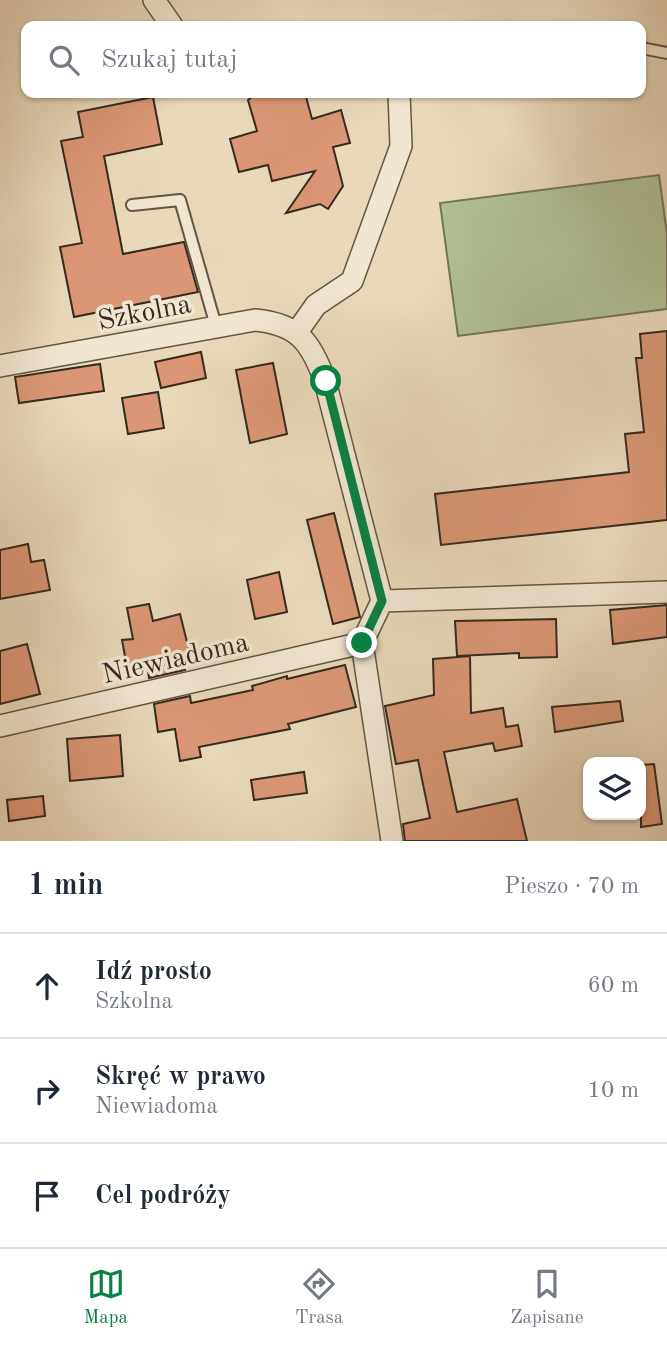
<!DOCTYPE html>
<html lang="pl">
<meta charset="utf-8">
<style>
body{margin:0;font-family:"Old Standard TT",serif;background:#f6f6f7;color:#1f2937}
.controls{position:absolute;right:21px;bottom:21px;display:grid;overflow:hidden;border-radius:14px;box-shadow:0 2px 5px #0004}
.controls button{width:63px;height:63px;display:grid;place-items:center;padding:0;border:0;border-bottom:2px solid #e0e1e3;background:#fff;color:#1f2937;font:35px sans-serif}
.stop{position:absolute;width:21px;height:21px;margin:-16px;border:5px solid #0b8043;border-radius:50%;background:#fff}
.stop.end{background:#0b8043;border-color:#fff;box-shadow:0 2px 7px #0008}
.list{margin:0;padding:0;list-style:none}
h2{display:flex;justify-content:space-between;align-items:center;height:91px;margin:0;padding:0 28px;font-size:30px}
h2 small{font-size:23px;font-weight:400;color:#747a83}
.list li{display:grid;grid-template-columns:46px 1fr auto;gap:21px;align-items:center;box-sizing:border-box;height:105px;padding:0 28px;border-top:2px solid #e0e1e3}
.list b{display:block;font-size:26px;white-space:nowrap}
.list p{margin:0;font-size:23px;white-space:nowrap;color:#747a83}
.list em{font-size:23px;font-style:normal;color:#747a83}
.icon{flex:none;width:38px;height:38px;fill:none;stroke:currentColor;stroke-width:2;stroke-linecap:round;stroke-linejoin:round}
.map{position:relative;flex:none;width:667px;height:841px;overflow:hidden}
.search{position:absolute;background:#fff;box-shadow:0 2px 5px #0004;left:21px;right:21px;top:21px;height:77px;display:flex;align-items:center;gap:18px;box-sizing:border-box;padding:0 24px;border-radius:14px;color:#747a83;font-size:26px}
.sheet{height:406px;background:#fff}
nav{display:flex;justify-content:space-around;align-items:center;box-sizing:border-box;height:98px;border-top:2px solid #e0e1e3;background:#fff;font-size:19px;color:#747a83}
nav a{display:grid;justify-items:center;gap:4px}
nav .on{color:#0b8043}
.map>svg:first-child{display:block}
.green{fill:#b0c094;stroke:#72755a;stroke-width:2}
.building{fill:#db9775;stroke:#352a20;stroke-width:2}
.lines{fill:none;stroke-linecap:round;stroke-linejoin:round}
.service-casing{stroke:#625646;stroke-width:14}
.minor-casing{stroke:#625646;stroke-width:24}
.service{stroke:#f1e6d2;stroke-width:10}
.minor{stroke:#f1e6d2;stroke-width:21}
.route{stroke:#0b8043;stroke-width:9}
.labels{text-anchor:middle;stroke-width:7;stroke-linejoin:round;paint-order:stroke}
.street-label{font-size:28px;fill:#352a20;stroke:#f1e6d2}
</style>
<div class="map">
<svg width="667" height="841" viewBox="0 0 667 841">
<rect width="100%" height="100%" fill="#e9d9ba"/>
<filter id="stains"><feTurbulence type="fractalNoise" baseFrequency=".00286" numOctaves="4"/><feColorMatrix values="0 0 0 0 .2 0 0 0 0 .09 0 0 0 0 .02 0 0 0 .5 -.17"/></filter>
<radialGradient id="worn" r=".72"><stop offset=".6" stop-color="#630" stop-opacity="0"/><stop offset="1" stop-color="#630" stop-opacity=".3"/></radialGradient>
<path class="green" d="M659 175 667 234V309L458 336 440 203Z"/>
<path class="building" d="M257 93H305L312 119 341 110 350 143 333 147 343 186 328 209 320 204 286 213 315 171 272 181 268 165 239 172 230 139 257 131 248 100Z
M153 97 162 144 104 156 123 254 184 242 198 292 74 317 60 247 82 243 61 141 83 137 78 112Z
M667 331V520L441 545 435 494 629 472 625 434 644 432 636 358H642L640 334Z
M201 352 206 378 161 388 155 362Z
M273 363 287 434 250 443 236 370Z
M100 364 104 391 19 403 15 377Z
M158 392 164 428 128 434 122 398Z
M334 513 360 617 333 624 307 520Z
M28 544 31 562 44 560 50 590 0 599V550Z
M279 572 287 612 255 619 247 580Z
M149 604 153 621 180 614 191 658 183 660 185 670 149 678 148 670 128 673 122 640 133 639 127 608Z
M667 605V637L613 644 610 610Z
M556 619 557 657 519 658V653L457 656 455 621Z
M27 644 40 694 0 704V651Z
M470 656 471 713 503 708 506 727 518 725 522 746 495 751 493 743 444 752 457 812 517 799 527 841H405L403 824 430 818 418 760 396 764 385 706 434 695 433 659Z
M345 665 356 707 288 724 290 729 199 747 201 757 180 761 175 729 158 732 154 704 190 696 191 703 253 690 252 686 287 676V679Z
M620 701 623 721 555 732 552 707Z
M120 735 123 776 70 781 67 739Z
M654 764 662 824 641 827V765Z
M304 772 307 793 254 800 251 780Z
M43 796 45 816 9 821 7 800Z"/>
<g class="lines">
<g class="service-casing">
<path id="service" d="M641 48 667 53
M132 205 180 200 216 326"/>
</g>
<g class="minor-casing">
<path id="minor" d="M154 0 172 26
M297 332 316 305 352 281 401 146 399 93
M0 366 255 320C298 324 311 342 325 381L382 601
M382 601 667 592
M362 643 392 841
M0 726 362 643 382 601"/>
</g>
<use href="#service" class="service"/>
<use href="#minor" class="minor"/>
</g>
<g class="lines">
<path class="route" d="M326 381 382 601 362 643"/>
</g>
<g class="labels">
<g class="street-label">
<text transform="translate(144 311) rotate(-11)" y="10">Szkolna</text>
<text transform="translate(175 657) rotate(-13)" y="10">Niewiadoma</text>
</g>
</g>
<rect width="100%" height="100%" filter="url(#stains)"/>
<rect width="100%" height="100%" fill="url(#worn)"/>
</svg>
<div class="controls">
<button><svg class="icon" aria-label="layers" viewBox="0 0 24 24"><path d="M12 4l9 5-9 5-9-5zM3 14l9 5 9-5"/></svg></button>
</div>
<div class="stop" style="left:326px;top:381px"></div>
<div class="stop end" style="left:362px;top:643px"></div>
<div class="search"><svg class="icon" aria-label="search" viewBox="0 0 24 24"><circle cx="10" cy="10" r="6"/><path d="M15 15l6 6"/></svg>Szukaj tutaj</div>
</div>
<section class="sheet">
<h2>1 min<small>Pieszo · 70 m</small></h2>
<ul class="list">
<li><svg class="icon" aria-label="ahead" viewBox="0 0 24 24"><path d="M12 20V5M6 11l6-6 6 6"/></svg><div><b>Idź prosto</b><p>Szkolna</p></div><em>60 m</em></li>
<li><svg class="icon" aria-label="right" viewBox="0 0 24 24"><path d="M7 20v-9h11M14 6l5 5-5 5"/></svg><div><b>Skręć w prawo</b><p>Niewiadoma</p></div><em>10 m</em></li>
<li><svg class="icon" aria-label="arrive" viewBox="0 0 24 24"><path d="M6 21V4h12l-3 4 3 4H6"/></svg><div><b>Cel podróży</b></div></li>
</ul>
</section>
<nav>
<a class="on"><svg class="icon" aria-label="map" viewBox="0 0 24 24"><path d="M3 6l6-2 6 2 6-2v14l-6 2-6-2-6 2zM9 4v14M15 6v14"/></svg>Mapa</a>
<a><svg class="icon" aria-label="directions" viewBox="0 0 24 24"><path d="M12 3l9 9-9 9-9-9zM9 14v-3h6M13 9l2 2-2 2"/></svg>Trasa</a>
<a><svg class="icon" aria-label="saved" viewBox="0 0 24 24"><path d="M7 4h10v16l-5-4-5 4z"/></svg>Zapisane</a>
</nav>
